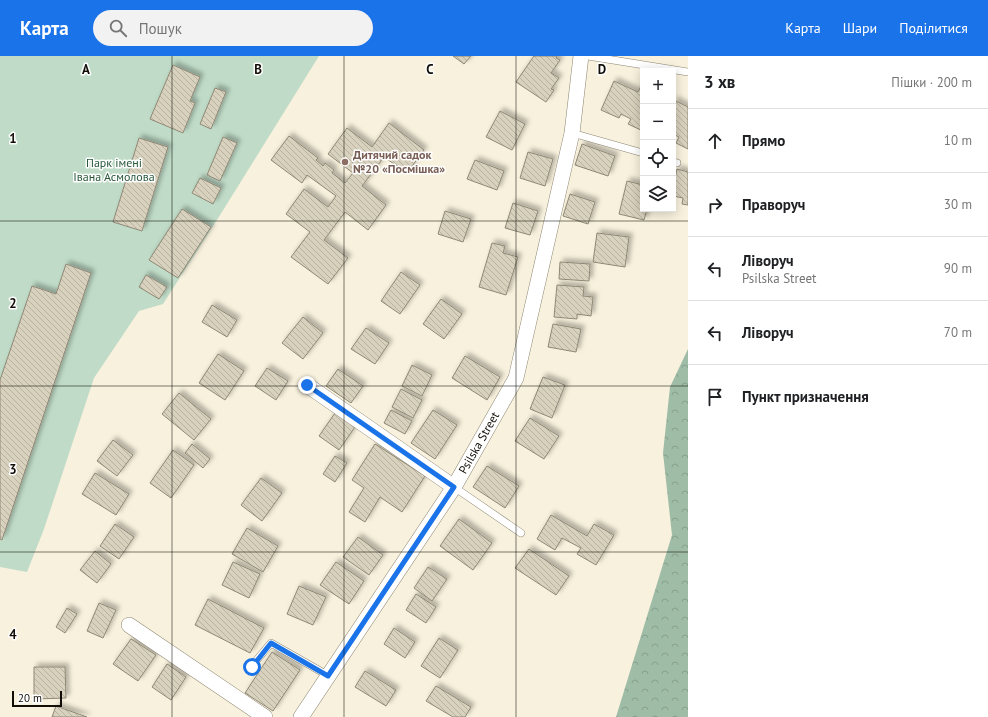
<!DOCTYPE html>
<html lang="uk">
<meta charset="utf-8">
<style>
body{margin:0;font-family:"PT Sans",sans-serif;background:#f2f2f2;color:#202124}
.controls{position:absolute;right:12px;top:12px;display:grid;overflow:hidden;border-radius:0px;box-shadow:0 2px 10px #0003}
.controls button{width:36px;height:36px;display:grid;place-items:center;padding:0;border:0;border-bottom:1px solid #e0e0e0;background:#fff;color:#202124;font:20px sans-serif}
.scale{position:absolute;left:12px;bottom:10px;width:50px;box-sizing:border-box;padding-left:4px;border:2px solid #110e08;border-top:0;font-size:11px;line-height:14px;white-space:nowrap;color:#110e08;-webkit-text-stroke:3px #fefefe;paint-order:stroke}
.stop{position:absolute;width:12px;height:12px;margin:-9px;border:3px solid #1a73e8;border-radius:50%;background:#fff}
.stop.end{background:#1a73e8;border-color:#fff;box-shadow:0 1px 4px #0008}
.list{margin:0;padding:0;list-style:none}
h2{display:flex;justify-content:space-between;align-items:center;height:52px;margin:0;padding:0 16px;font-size:17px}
h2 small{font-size:13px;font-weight:400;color:#757577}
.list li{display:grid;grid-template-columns:26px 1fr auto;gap:12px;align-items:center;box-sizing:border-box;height:64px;padding:0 16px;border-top:1px solid #e0e0e0}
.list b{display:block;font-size:15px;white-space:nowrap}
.list p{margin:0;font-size:13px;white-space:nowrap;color:#757577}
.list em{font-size:13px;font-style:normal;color:#757577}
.icon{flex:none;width:22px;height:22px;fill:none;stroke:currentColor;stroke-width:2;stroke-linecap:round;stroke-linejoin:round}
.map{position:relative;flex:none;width:688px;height:661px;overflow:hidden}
header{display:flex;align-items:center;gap:24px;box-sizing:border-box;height:56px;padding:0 20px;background:#1a73e8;color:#fff}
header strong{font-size:19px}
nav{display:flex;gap:22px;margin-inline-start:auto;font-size:14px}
.search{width:280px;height:36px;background:#f2f2f2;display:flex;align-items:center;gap:10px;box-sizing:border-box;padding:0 14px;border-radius:22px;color:#757577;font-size:15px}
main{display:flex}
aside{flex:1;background:#fff}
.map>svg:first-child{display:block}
.forest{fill:url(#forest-crowns)}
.green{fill:#c0dcc8}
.building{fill:url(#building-back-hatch);stroke:#8f8876;filter:url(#shadow)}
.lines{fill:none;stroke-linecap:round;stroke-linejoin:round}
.service-casing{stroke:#8d8673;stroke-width:8}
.minor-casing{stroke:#8d8673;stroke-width:16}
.service{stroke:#fff;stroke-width:7}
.minor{stroke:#fff;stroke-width:15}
.route{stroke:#1a73e8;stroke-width:5}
.grid{fill:none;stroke:#110e08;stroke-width:1;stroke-opacity:0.55}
.education-dot{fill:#8d6e63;stroke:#fefefe;stroke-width:1.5}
.labels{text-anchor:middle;stroke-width:3;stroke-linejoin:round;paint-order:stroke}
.education-label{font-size:12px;font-weight:bold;fill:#785e54;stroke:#fefefe;text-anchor:start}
.park-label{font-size:12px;fill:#28583a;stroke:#fefefe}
.street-label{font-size:12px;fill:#110e08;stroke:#fefefe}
.grid-label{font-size:13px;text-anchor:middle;font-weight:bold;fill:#110e08;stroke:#fefefe;stroke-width:3;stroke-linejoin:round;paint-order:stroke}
</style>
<header>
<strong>Карта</strong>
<div class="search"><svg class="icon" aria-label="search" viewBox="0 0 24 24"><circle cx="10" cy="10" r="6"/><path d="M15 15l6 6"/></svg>Пошук</div>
<nav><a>Карта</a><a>Шари</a><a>Поділитися</a></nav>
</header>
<main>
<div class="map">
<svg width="688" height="661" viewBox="0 0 688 661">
<defs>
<pattern id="forest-crowns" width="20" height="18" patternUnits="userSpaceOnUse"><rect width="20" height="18" fill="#9fbca7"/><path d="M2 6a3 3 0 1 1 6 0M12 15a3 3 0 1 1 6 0" fill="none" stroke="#88a08e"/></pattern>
<pattern id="building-back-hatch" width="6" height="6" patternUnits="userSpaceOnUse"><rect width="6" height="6" fill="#d8d1bd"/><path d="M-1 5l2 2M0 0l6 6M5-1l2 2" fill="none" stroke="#b8b2a1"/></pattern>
<filter id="shadow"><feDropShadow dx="3.5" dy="-3.5" stdDeviation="2" flood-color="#0004"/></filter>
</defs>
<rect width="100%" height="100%" fill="#f8f1dd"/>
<path class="forest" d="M688 293V661H616L672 479 663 397 670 331Z"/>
<path class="green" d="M0 0H319L222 156 163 248 139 255 94 322 44 473 27 516 0 511Z"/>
<path class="building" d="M453 0H471L464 8Z
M534 0H557L556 2 560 4 551 17 559 22 551 33 554 34 546 46 516 26Z
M173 9 200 21 190 45 195 47 183 77 150 63Z
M614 25 638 36 642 28 643 29V75L628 68 631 63 621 58 619 62 601 54Z
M215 32 226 36 211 73 200 68Z
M674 44 688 51V93L676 87 679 81 673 78Z
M500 55 525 68 512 94 486 81Z
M389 67 424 94 407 117 384 101 362 130 386 149 368 174 345 156 324 184 348 202 328 228 291 201 310 176 286 158 304 133 328 151 336 140 307 119 302 127 271 104 289 80 318 102 316 104 323 110 325 107 334 114 332 117 345 127 353 117 328 98 347 72 372 91Z
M223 81 237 87 220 125 207 119Z
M139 82 168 91 142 175 113 166Z
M582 88 615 100 608 120 575 109Z
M528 96 553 103 545 130 520 122Z
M475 104 504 115 497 134 467 123Z
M677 113 688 116V149L682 148 683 142 673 140V131Z
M200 122 221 132 213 148 192 137Z
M627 125 643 129V153H647L644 164 619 158Z
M570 138 595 146 588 168 563 160Z
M513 147 538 155 530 179 505 172Z
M182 153 211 171 178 222 149 204Z
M445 155 471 163 463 186 438 178Z
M597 177 629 181 625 211 593 206Z
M492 187 505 190 503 197 518 201 506 239 479 231Z
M560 206 590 208 589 225 559 223Z
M66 208 91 217 2 484 0 483V324L32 230 56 238Z
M401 216 420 229 400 258 381 245Z
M146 219 167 231 159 243 139 231Z
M557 229 584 231 583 240 593 241 591 260 577 258V263L554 261Z
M441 243 462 258 444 283 423 268Z
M212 249 237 264 227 281 202 266Z
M303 261 323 277 303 303 282 287Z
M553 268 581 273 576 296 548 291Z
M366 272 389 287 375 308 351 293Z
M218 298 244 315 225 344 199 327Z
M465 300 500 321 487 344 452 322Z
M412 309 432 319 422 340 402 330Z
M267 312 288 325 276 344 255 330Z
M338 313 363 330 351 347 326 330Z
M543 321 565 329 552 362 530 353Z
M401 333 422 344 413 362 392 351Z
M179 337 211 363 194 384 162 358Z
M391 354 412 365 405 378 384 367Z
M433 354 457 369 435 403 411 387Z
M335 357 355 371 339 394 319 380Z
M530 362 559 380 544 403 515 385Z
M113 384 133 399 117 420 97 405Z
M192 388 210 403 203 412 185 397Z
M375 388 425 420 402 456 380 441 365 466 349 456 364 432 352 424Z
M173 394 194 409 171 442 150 427Z
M335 400 347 407 335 426 323 418Z
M487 410 519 430 505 452 473 431Z
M95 417 129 438 116 459 82 438Z
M261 422 282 437 262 465 241 449Z
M551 459 587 480 594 468 614 479 596 509 577 498 581 492 562 482 555 494 537 483Z
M459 463 492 487 473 514 440 490Z
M115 468 134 481 119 503 100 490Z
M247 472 278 490 263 516 232 498Z
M358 481 383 499 369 519 343 501Z
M529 493 569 520 556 539 515 512Z
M95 495 111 508 97 527 80 514Z
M233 506 260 518 249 542 222 529Z
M336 506 364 525 349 548 320 529Z
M428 511 447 523 432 545 414 532Z
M299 530 326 541 313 569 287 558Z
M416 538 436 551 426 567 406 554Z
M208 543 264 572 250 597 195 569Z
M99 547 116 554 103 582 87 575Z
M67 552 77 558 65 577 56 571Z
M394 572 415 586 405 602 384 588Z
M439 582 458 594 440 622 421 610Z
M131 583 156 599 138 625 113 608Z
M272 596 300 614 273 655 245 637Z
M167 608 186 621 171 644 152 631Z
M34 611H65L66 642 34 643Z
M365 615 396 634 386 650 355 631Z
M436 630 471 651 465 661H453L426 645Z
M56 650 87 661H52Z"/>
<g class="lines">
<g class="service-casing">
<path id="service" d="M588 0 688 16
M572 77 643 97
M673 106 677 107
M454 431 521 477
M251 611 271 587 329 620"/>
</g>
<g class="minor-casing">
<g id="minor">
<path d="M307 329 454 431"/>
<path d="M129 569 265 661"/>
<path id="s1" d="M301 661 454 431 516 322 572 77 581 0"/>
</g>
</g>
<use href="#service" class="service"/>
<use href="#minor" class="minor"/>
</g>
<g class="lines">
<path class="route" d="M252 611 271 587 328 620 454 431 307 329"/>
</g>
<path class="grid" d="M172 0V661M344 0V661M516 0V661M0 165H688M0 330H688M0 496H688"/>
<circle class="education-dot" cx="345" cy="106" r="4"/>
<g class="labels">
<g class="education-label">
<text x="353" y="103">Дитячий садок<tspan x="353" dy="14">№20 «Посмішка»</tspan></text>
</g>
<g class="park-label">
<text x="114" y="111">Парк імені<tspan x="114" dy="14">Івана Асмолова</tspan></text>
</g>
<g class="street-label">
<text dy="4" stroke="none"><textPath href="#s1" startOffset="327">Psilska Street</textPath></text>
</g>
</g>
<g class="grid-label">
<text x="86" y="18">A</text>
<text x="258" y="18">B</text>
<text x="430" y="18">C</text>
<text x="602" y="18">D</text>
<text x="13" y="87">1</text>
<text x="13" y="252">2</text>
<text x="13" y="418">3</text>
<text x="13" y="583">4</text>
</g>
</svg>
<div class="controls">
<button>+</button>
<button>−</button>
<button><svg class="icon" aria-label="locate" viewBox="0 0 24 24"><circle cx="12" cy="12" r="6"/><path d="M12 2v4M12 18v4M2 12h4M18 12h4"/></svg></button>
<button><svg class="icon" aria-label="layers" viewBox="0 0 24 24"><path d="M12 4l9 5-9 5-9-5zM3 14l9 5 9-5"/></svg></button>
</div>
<div class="scale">20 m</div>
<div class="stop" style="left:252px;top:611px"></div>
<div class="stop end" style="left:307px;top:329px"></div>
</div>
<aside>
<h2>3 хв<small>Пішки · 200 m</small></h2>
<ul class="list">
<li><svg class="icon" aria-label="ahead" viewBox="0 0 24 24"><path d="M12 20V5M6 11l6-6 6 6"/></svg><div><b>Прямо</b></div><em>10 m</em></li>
<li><svg class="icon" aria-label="right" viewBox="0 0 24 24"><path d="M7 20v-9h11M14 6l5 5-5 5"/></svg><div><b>Праворуч</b></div><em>30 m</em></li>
<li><svg class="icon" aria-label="left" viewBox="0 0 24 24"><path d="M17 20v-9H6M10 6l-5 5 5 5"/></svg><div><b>Ліворуч</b><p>Psilska Street</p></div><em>90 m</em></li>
<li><svg class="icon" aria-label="left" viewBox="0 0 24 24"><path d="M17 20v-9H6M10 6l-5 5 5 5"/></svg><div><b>Ліворуч</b></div><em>70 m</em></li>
<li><svg class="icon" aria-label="arrive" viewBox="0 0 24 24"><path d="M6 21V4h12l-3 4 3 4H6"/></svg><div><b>Пункт призначення</b></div></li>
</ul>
</aside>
</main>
